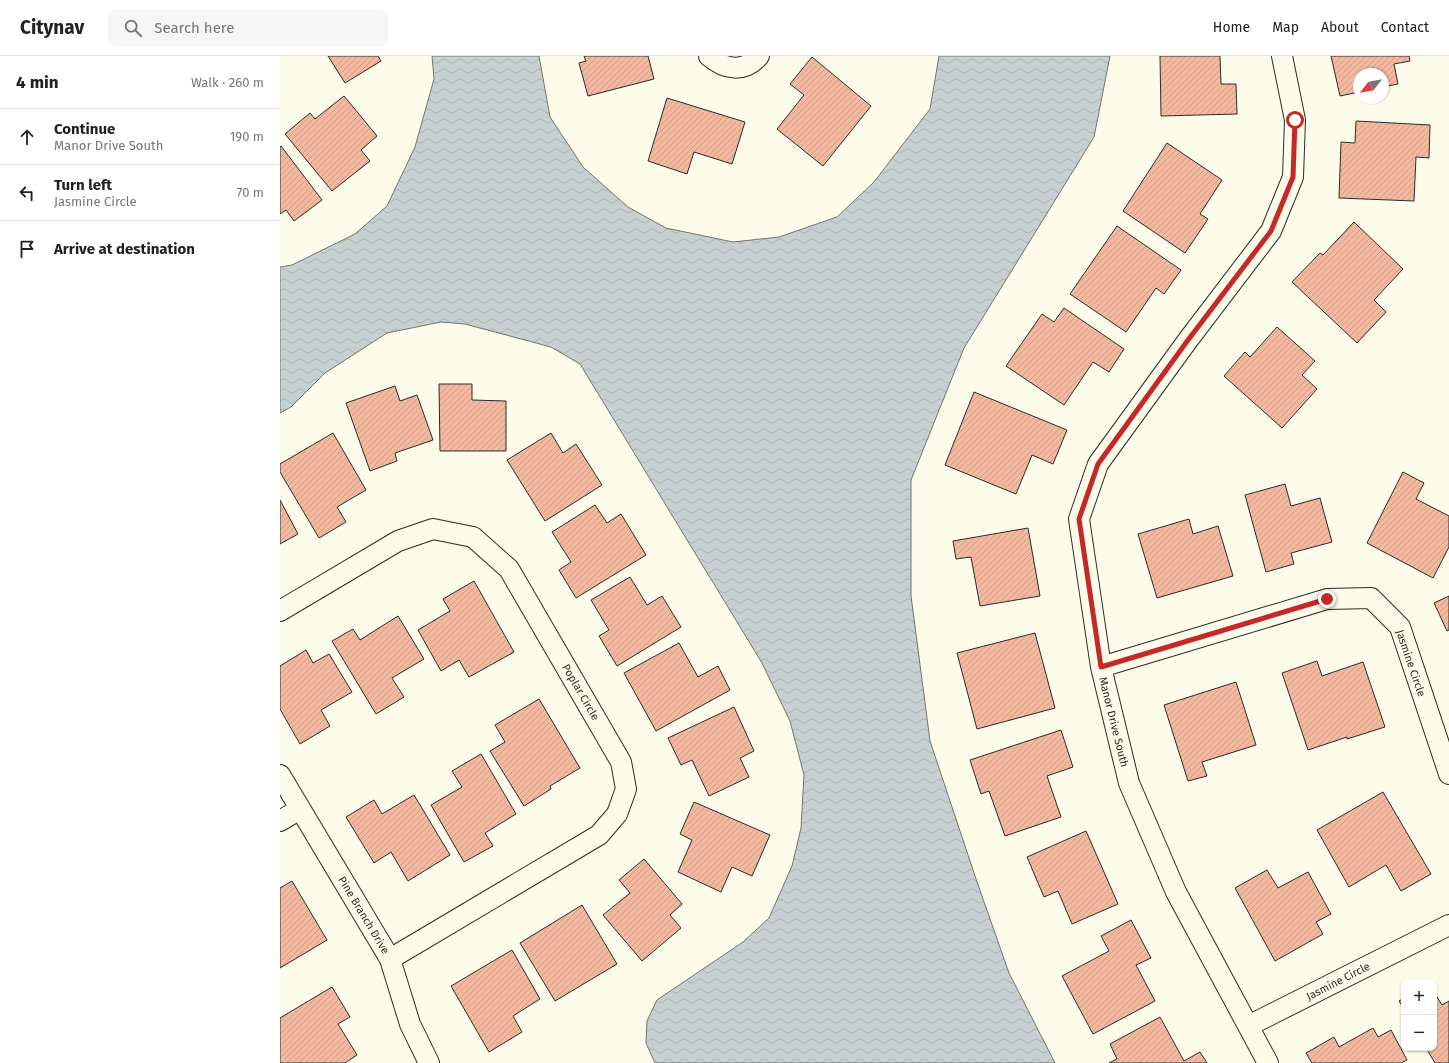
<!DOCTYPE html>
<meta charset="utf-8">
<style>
body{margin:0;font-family:"Fira Sans",sans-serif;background:#f6f6f6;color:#202124}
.controls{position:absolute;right:12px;bottom:12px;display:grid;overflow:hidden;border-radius:8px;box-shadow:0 1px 3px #0004}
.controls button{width:36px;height:36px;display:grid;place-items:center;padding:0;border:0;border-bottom:1px solid #e0e0e0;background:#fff;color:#202124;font:20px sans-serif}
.compass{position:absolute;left:1073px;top:12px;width:36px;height:36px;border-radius:50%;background:#fff;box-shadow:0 1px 3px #0004;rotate:239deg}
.stop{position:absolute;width:12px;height:12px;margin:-9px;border:3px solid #c62828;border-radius:50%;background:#fff}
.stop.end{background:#c62828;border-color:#fff;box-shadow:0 1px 4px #0008}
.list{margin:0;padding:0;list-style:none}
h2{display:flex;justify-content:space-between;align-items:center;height:52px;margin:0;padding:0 16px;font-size:17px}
h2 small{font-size:13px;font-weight:400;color:#757577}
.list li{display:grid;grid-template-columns:26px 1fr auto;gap:12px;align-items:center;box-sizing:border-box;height:56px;padding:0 16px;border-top:1px solid #e0e0e0}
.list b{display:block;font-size:15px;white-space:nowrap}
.list p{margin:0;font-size:13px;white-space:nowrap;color:#757577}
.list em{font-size:13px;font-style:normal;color:#757577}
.icon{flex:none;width:22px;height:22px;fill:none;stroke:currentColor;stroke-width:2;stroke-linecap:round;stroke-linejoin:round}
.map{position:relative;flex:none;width:1169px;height:1007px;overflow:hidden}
header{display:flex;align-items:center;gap:24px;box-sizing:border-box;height:56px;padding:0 20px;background:#fff;border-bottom:1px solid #e0e0e0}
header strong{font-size:19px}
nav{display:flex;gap:22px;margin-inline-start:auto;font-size:14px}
.search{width:280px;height:36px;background:#f6f6f6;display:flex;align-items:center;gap:10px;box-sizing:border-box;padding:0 14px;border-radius:8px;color:#757577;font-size:15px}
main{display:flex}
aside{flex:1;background:#fff}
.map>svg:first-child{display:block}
.water{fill:url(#water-waves);stroke:#74746e}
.building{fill:url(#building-hatch);stroke:#2b2b2b}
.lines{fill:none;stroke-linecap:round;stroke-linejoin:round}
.minor-casing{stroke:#2b2b2b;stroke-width:22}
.minor{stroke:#fdfbea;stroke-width:20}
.route{stroke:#c62828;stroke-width:5}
.labels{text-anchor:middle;stroke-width:3;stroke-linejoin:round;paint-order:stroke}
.street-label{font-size:11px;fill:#2b2b2b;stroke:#fdfbea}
</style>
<header>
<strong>Citynav</strong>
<div class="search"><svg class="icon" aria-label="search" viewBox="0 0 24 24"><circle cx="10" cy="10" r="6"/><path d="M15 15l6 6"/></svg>Search here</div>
<nav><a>Home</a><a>Map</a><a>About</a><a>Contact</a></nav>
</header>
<main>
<aside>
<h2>4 min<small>Walk · 260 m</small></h2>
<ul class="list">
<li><svg class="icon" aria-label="ahead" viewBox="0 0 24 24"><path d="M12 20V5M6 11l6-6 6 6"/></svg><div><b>Continue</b><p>Manor Drive South</p></div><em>190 m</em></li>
<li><svg class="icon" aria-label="left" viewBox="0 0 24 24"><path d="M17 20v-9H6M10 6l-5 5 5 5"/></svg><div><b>Turn left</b><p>Jasmine Circle</p></div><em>70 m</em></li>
<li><svg class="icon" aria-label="arrive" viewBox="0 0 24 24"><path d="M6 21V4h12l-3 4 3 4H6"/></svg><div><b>Arrive at destination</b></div></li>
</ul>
</aside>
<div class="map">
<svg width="1169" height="1007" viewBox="0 0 1169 1007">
<defs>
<pattern id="water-waves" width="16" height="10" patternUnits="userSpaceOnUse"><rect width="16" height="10" fill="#c7d0d0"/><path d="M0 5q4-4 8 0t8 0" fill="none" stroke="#abb3b3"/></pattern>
<pattern id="building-hatch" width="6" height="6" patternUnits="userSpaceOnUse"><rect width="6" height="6" fill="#f2b8a0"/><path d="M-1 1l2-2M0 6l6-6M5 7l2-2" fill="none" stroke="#d09e8a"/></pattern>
</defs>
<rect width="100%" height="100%" fill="#fdfbea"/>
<path class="water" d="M152 0H259L270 61 303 111 348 151 386 172 453 186 499 181 557 161 594 126 650 53 659 0H830L814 81 684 292 631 424V540L650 685 696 823 729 917 775 1007H375L366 987 367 965 377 944 463 886 489 862 512 810 521 772 524 719 510 665 482 607 300 308 271 291 185 268 161 266 107 277 45 317 11 351 0 357V211L12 209 75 178 107 150 135 91 154 23Z"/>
<path class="building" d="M48 0H98L101 5 65 27Z
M304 0H368L374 23 308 40 299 7 306 5Z
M880 0H940L941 28H956L957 58 881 60Z
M1051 0H1129L1130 5 1114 8 1118 28 1103 31V18H1079V36L1060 40Z
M532 1 591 50 543 110 497 73 524 39 510 28Z
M64 40 97 80 81 94 90 105 52 135 5 78 30 57 35 63Z
M387 42 465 66 452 108 414 96 407 118 368 105Z
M1076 65 1150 69 1149 102 1136 101 1134 145 1059 142 1061 86 1075 87Z
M887 87 942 124 920 158 928 163 905 197 843 155Z
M1 90 42 144 14 165 6 154 0 158V91Z
M1074 166 1123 213 1094 244 1106 256 1077 287 1012 226 1040 197 1043 199Z
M837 170 901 214 884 238 876 232 846 276 790 238Z
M784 252 844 293 829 316 813 306 784 349 726 310 762 258 774 266Z
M997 271 1035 305 1022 319 1037 333 1002 372 944 320 965 296 970 301Z
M159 328H192V344L226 345V395H160Z
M115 330 120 345 137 339 153 384 115 397 117 405 90 415 66 347Z
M694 336 787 374 773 408 752 399 736 438 665 409Z
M53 377 86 434 57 451 66 466 39 482 0 416V408Z
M271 377 283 397 296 388 322 429 265 465 227 404Z
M1123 416 1144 427 1136 443 1169 460V491L1153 522 1087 487Z
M1005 428 1011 450 1040 442 1052 486 1011 497 1014 508 986 516 965 439Z
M0 444 18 478 0 488Z
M315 449 327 467 341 458 366 499 296 542 279 514 291 506 272 476Z
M909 463 913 478 938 470 953 520 877 542 858 478Z
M748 472 760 540 700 550 691 501 676 503 673 485Z
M350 521 367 549 382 540 401 571 337 610 319 580 329 574 311 544Z
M194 525 234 596 189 621 179 604 161 615 138 574 170 555 163 543Z
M1169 540V574L1167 575 1154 547Z
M118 560 144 603 112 622 124 641 96 658 52 585 73 573 80 584Z
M755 577 775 652 697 673 677 597Z
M399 587 418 621 438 610 450 634 376 675 344 617Z
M26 594 33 607 49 598 72 636 41 654 50 670 20 688 0 653V610Z
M1037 605 1042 620 1083 606 1105 671 1067 683V681L1028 694 1002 617Z
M956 626 976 689 922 706 927 720 908 725 884 649Z
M259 643 300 712 270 730 271 733 244 750 210 695 225 686 215 669Z
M454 651 474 695 460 702 469 721 429 740 412 704 401 709 388 682Z
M781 674 793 711 767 720 781 761 725 780 709 735 701 738 690 704Z
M201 698 236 758 205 777 213 790 184 806 151 749 182 731 172 715Z
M1103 736 1151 818 1121 835 1106 809 1069 831 1037 774Z
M134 739 170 799 128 825 111 796 94 807 66 761 94 744 102 758Z
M414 746 490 779 472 820 452 811 441 836 398 816 412 784 400 778Z
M806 775 838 848 792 868 778 835 764 841 747 801Z
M364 803 402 848 390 859 401 872 362 905 323 859 350 837 339 824Z
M987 814 998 832 1028 816 1051 858 1036 866 1043 878 995 905 955 832Z
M12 825 47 884 0 912V832Z
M302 849 337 908 275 945 240 887Z
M851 864 871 902 856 909 875 945 813 978 782 920 829 895 821 880Z
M232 894 260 943 233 960 242 976 209 996 171 930Z
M52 931 70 961 58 968 77 999 65 1007H0V962Z
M1154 936 1162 949 1169 945V1007H1155L1146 992H1154Z
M1124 942V953L1119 945Z
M880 961 904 1005 920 996 927 1007H829L837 1003 830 988Z
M1093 972 1098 981 1111 974 1127 1004 1121 1007H1032L1026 997 1054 981 1059 991Z"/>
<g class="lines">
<g class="minor-casing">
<path id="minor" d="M429 0C445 14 464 17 479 0
M0 555 118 485 153 473 193 481 229 513 341 706 346 733 337 758 319 779 110 903
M821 611 1047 543 1091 542 1120 571 1169 718
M0 719 110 903 130 968 149 1007
M0 765 20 753
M968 970 1169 869
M988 1007 896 836 849 727 821 611 799 463 818 408 908 284 991 175 1013 121 1015 64 1002 0"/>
</g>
<use href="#minor" class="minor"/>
</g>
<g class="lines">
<path class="route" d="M1015 64 1013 121 991 175 908 284 818 408 799 463 821 611 1047 543"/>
</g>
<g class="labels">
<g class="street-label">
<text transform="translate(1131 607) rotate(71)" y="4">Jasmine Circle</text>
<text transform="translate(301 636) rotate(60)" y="4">Poplar Circle</text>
<text transform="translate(834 666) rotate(76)" y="4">Manor Drive South</text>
<text transform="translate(84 859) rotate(59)" y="4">Pine Branch Drive</text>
<text transform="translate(1058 925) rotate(-27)" y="4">Jasmine Circle</text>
</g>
</g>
</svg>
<div class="controls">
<button>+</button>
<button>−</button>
</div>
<svg class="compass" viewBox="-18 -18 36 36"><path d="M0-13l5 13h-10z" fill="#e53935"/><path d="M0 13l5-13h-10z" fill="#757577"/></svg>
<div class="stop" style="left:1015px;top:64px"></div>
<div class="stop end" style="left:1047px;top:543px"></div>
</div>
</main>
